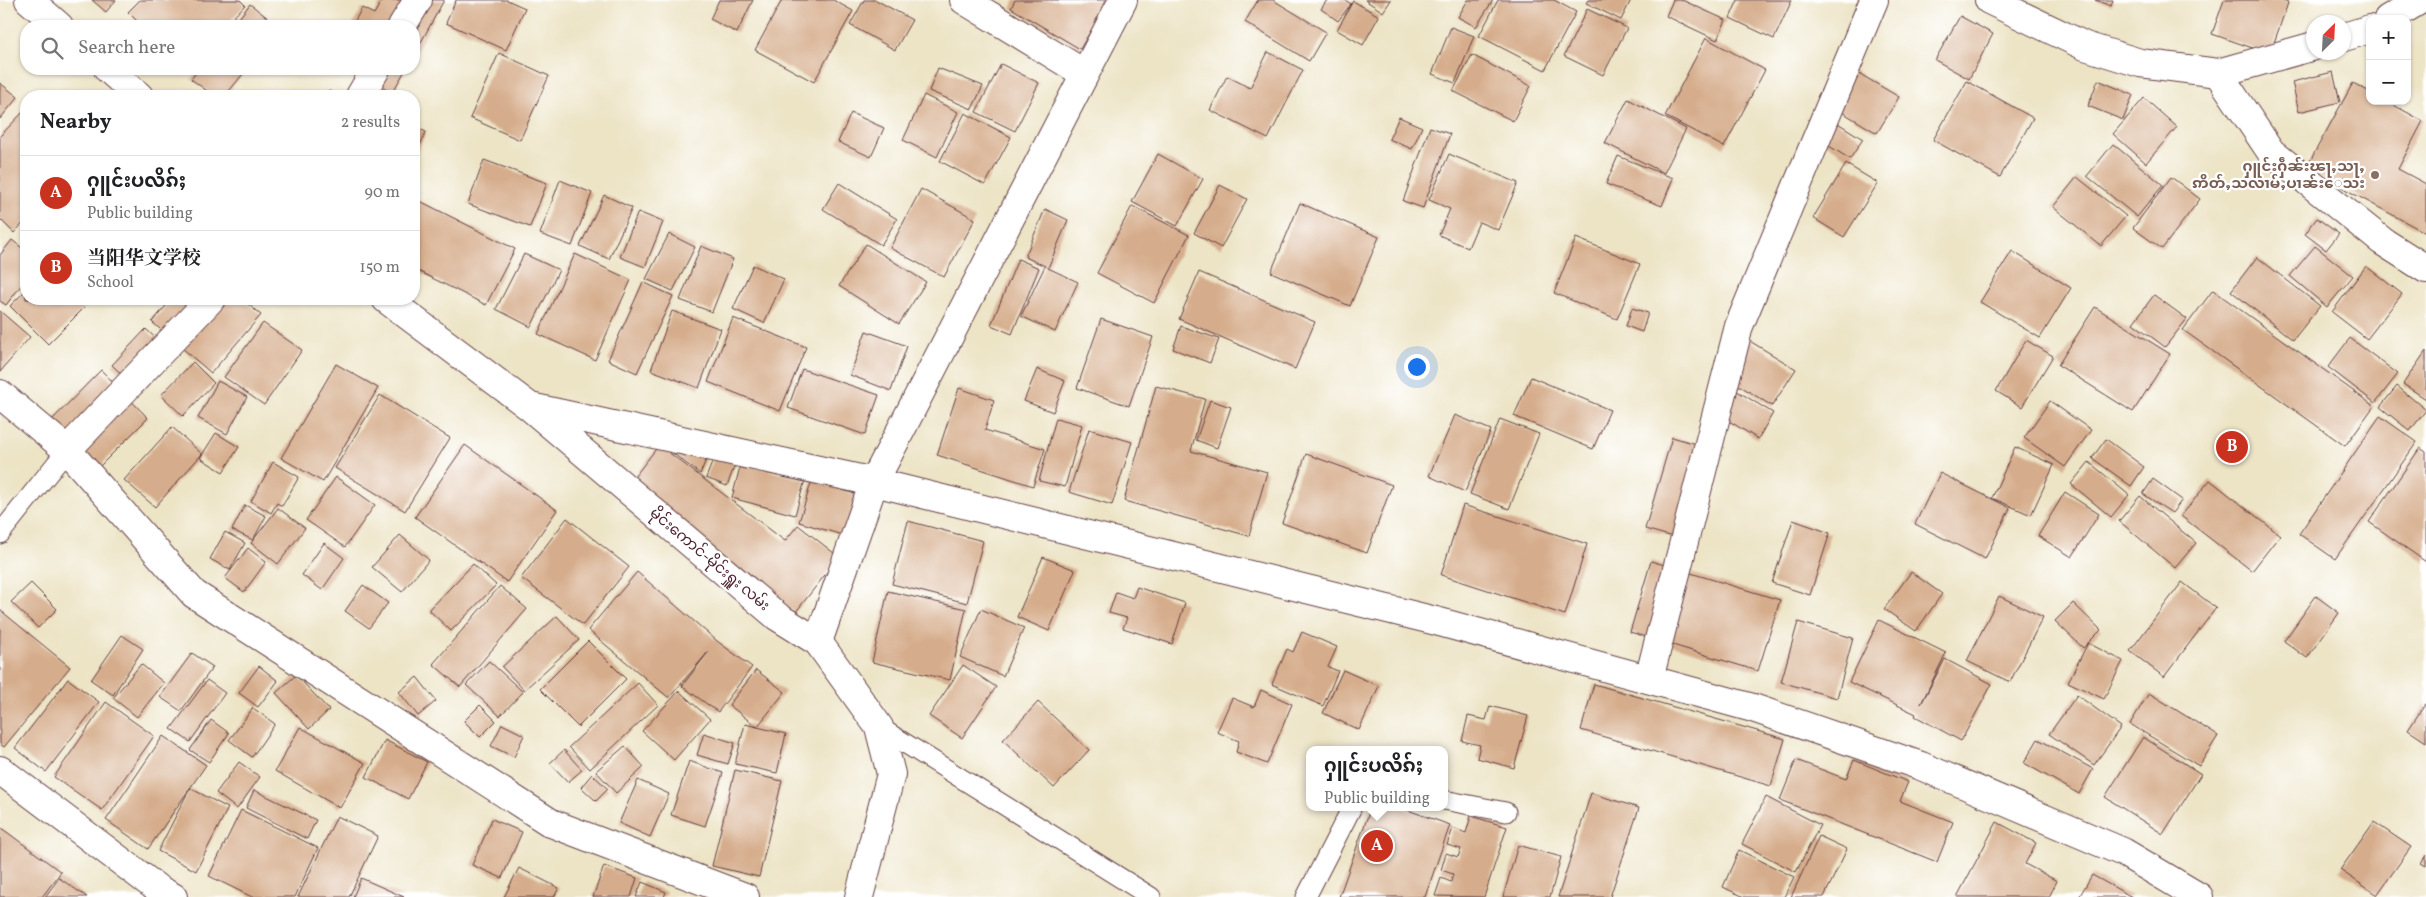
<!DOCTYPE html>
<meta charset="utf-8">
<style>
body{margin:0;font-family:Vollkorn,"Noto Serif SC","Noto Sans Myanmar",serif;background:#f6f6f6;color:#202124}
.controls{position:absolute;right:15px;top:15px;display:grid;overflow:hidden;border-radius:10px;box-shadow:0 1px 4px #0004}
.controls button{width:45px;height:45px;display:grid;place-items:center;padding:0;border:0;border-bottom:1px solid #e0e0e0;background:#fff;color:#202124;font:25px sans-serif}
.compass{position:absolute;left:2306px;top:15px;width:45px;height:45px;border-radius:50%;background:#fff;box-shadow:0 1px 4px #0004;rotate:24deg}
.you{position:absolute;left:1416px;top:366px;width:18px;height:18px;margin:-12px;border:4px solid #fff;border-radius:50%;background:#1a73e8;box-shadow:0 0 0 8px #1a73e833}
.badge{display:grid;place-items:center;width:32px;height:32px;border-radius:50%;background:#c8321e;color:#fff;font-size:16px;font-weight:700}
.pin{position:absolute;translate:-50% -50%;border:2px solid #fff;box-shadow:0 1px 5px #0006}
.popup{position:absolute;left:1306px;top:746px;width:142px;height:65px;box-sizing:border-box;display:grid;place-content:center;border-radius:10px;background:#fff;filter:drop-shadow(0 1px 4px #0005);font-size:16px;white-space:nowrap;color:#757577}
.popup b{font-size:19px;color:#202124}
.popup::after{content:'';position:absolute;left:50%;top:100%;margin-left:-10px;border:10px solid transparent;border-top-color:#fff}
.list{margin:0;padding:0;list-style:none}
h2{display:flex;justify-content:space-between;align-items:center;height:65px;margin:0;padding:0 20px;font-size:21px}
h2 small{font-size:16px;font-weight:400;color:#757577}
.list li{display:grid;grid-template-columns:32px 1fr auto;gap:15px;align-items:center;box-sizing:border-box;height:75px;padding:0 20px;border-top:1px solid #e0e0e0}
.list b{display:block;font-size:19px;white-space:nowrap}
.list p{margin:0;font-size:16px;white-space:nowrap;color:#757577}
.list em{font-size:16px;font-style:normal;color:#757577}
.icon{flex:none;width:28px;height:28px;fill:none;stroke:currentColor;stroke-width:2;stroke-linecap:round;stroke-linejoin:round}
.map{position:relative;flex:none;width:2426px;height:897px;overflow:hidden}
.search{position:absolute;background:#fff;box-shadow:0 1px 4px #0004;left:20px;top:20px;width:400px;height:55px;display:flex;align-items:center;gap:12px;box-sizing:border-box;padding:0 18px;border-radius:20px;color:#757577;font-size:19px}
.panel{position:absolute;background:#fff;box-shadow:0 1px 4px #0004;left:20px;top:90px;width:400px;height:215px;border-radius:20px}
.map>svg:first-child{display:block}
.building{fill:#d6ad8c}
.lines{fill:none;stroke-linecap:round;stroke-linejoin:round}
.lane-casing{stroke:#623d42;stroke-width:21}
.street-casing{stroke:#623d42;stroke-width:30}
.secondary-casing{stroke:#623d42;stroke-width:30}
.lane{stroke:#fff;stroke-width:19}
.street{stroke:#fff;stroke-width:28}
.secondary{stroke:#fff;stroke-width:28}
.education-dot{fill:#8d6e63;stroke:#fff;stroke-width:2}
.labels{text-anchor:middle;stroke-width:4.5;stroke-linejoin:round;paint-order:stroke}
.education-label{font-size:15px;font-weight:bold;fill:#785e54;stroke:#fff;text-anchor:end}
.street-label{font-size:15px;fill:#4a1f2b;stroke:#fff}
</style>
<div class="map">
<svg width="2426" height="897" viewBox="0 0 2426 897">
<rect width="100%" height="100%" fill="#fff"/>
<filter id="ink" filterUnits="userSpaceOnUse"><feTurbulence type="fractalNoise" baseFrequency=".02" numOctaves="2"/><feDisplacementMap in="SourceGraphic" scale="10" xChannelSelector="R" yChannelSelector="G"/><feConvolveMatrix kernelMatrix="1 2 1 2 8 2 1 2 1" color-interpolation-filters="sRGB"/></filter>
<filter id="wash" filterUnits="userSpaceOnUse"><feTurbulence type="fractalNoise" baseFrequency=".0096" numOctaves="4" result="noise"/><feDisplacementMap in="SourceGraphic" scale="20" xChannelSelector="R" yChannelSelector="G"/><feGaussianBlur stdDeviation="1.12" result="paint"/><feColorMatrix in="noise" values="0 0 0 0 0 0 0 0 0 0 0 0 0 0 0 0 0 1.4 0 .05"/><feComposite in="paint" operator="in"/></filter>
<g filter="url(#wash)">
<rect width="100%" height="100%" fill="#ede4c6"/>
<g id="blocks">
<path class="building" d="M92 0H116L106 12Z
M140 0H240L245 5 225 26H142L128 12Z
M382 0H444L414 55V26H352L362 8 374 14Z
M456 0H507L525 8 506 50 446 23Z
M719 0H753L737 33 710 19Z
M782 0H833L853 11 814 82 755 50Z
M864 0H876L912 20 895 50 850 25Z
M1015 0H1109L1080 49 1011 8Z
M1258 0H1273L1326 32 1309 61 1245 22Z
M1327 0H1345L1351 4 1338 21 1321 9Z
M1365 0H1391L1383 12Z
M1468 0H1493L1476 27 1458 17Z
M1498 0H1554L1576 12 1545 70 1479 36Z
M1588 0H1631L1621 20 1586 3Z
M1673 0H1682L1726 20 1717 40 1666 16Z
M1738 0H1792L1774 39 1730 18Z
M2095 0H2113L2111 6Z
M2224 0H2280L2288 3 2270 54 2212 34Z
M1353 1 1379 16 1363 45 1337 30Z
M250 4 278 26H233Z
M1587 9 1627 28 1603 75 1564 56Z
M1960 16 1993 34 1969 79 1935 60Z
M1451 27 1474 36 1455 83 1432 74Z
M1706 38 1765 70 1724 147 1665 116Z
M1268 52 1303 70 1268 139 1210 110 1227 76 1250 88Z
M499 53 549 76 520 140 470 118Z
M1472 55 1531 86 1513 121 1453 91Z
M1838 61 1899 97 1877 133 1817 97Z
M1001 64 1039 83 1015 131 976 112Z
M938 68 983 86 972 109 929 91Z
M199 69H247L225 96H214L191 79Z
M349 69H406L392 93Z
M2333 72 2340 102 2299 112 2292 82Z
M2098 80 2133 95 2123 120 2088 106Z
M1967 81 2033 118 2000 177 1933 140Z
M0 83 18 97 0 119Z
M2353 83 2370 92V101H2386L2423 121 2398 169 2426 184V233L2306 168Z
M329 91 338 96H325Z
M924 95 958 112 937 157 903 140Z
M2144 98 2177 127 2146 163 2113 134Z
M1628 99 1686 129 1664 173 1605 143Z
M26 109V220L14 233 0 219V136Z
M851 113 884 128 871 157 838 142Z
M965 113 1011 137 985 185 940 161Z
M1825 115 1863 139 1850 159 1813 136Z
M1399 117 1422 127 1412 149 1389 139Z
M414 126 426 132 414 159Z
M1430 127 1450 134 1423 208 1403 201Z
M2113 144 2163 185 2137 217 2087 176Z
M1158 154 1203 179 1177 226 1132 202Z
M1449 154 1518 183 1498 230 1479 222 1468 248 1439 235 1450 209 1429 200Z
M1618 156 1673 178 1662 206 1606 184Z
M484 160 547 183 530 227 468 204Z
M1846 164 1878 183 1844 237 1813 218Z
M2077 177 2126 216 2101 246 2053 207Z
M2171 177 2200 199 2162 249 2133 228Z
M560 180 592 193 572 246 540 234Z
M839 183 897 219 881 245 823 209Z
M1220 185 1247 199 1221 248 1194 233Z
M921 189 975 219 944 277 890 248Z
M604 195 632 208 609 259 580 246Z
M414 198 515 249 486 305 414 269Z
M1300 203 1379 237 1350 306 1271 272Z
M1132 206 1189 235 1154 303 1097 273Z
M1045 209 1068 220 1048 268 1078 282 1055 332 1021 316 1045 266 1025 257Z
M638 212 663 222 645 267 620 257Z
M2317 218 2339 234 2326 250 2305 234Z
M669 234 695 247 673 291 646 279Z
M1576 238 1640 264 1617 319 1554 293Z
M12 240 26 251V279L6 305 0 301V255Z
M866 244 926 282 899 324 839 286Z
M701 246 733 259 712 312 680 300Z
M2315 246 2353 276 2327 307 2290 276Z
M2012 251 2071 288 2040 338 1980 302Z
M524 254 559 270 531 327 496 309Z
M575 254 631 280 595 360 538 334Z
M2257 257 2320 306 2293 340 2231 291Z
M1018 259 1039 268 1012 334 991 325Z
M753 265 784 279 764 323 733 309Z
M2366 266 2402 294 2367 339 2332 312Z
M1199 272 1315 322 1295 369 1179 319Z
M643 282 673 296 637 373 608 360Z
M26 290V299H93L48 344 10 306Z
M2213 290 2374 406 2345 446 2183 330Z
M2154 295 2187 319 2165 347 2133 323Z
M172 299H242L261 315 211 373 152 322Z
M2095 307 2170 354 2133 412 2058 365Z
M1632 308 1648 313 1642 332 1626 326Z
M0 311 30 337 0 372Z
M672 311 721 329 699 388 651 370Z
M733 318 806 347 780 411 708 382Z
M1101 319 1153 337 1129 406 1077 388Z
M263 323 302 350 264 405 224 377Z
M1181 326 1219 339 1210 363 1173 349Z
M146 329 175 357 141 393 112 365Z
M866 331 907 346 891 391 850 375Z
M2350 338 2398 374 2375 403 2328 367Z
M1748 340 1796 369 1772 406 1726 377Z
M2026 340 2053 356 2022 407 1996 391Z
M2426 351V399L2403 384Z
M193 362 214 383 183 416 161 395Z
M336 364 378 388 323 482 281 458Z
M802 369 879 395 865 435 788 408Z
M1037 369 1065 381 1053 412 1024 401Z
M101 370 148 418 92 474 45 427Z
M1531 377 1610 410 1593 449 1514 416Z
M218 381 247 397 227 434 198 418Z
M1156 386 1205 399 1191 451 1267 472 1249 536 1124 501Z
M1729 386 1773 413 1758 439 1713 411Z
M2397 386 2426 410 2410 431 2380 407Z
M959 388 994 400 985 430 1045 449 1033 486 937 455Z
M380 395 450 438 405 511 335 468Z
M1210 400 1231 407 1217 448 1196 440Z
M2050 401 2091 430 2065 467 2024 438Z
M1455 415 1491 430 1465 492 1429 476Z
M2380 416 2417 442 2335 559 2299 534Z
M1056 418 1082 425 1065 487 1039 481Z
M1500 419 1539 434 1509 509 1470 494Z
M172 427 202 454 155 507 124 480Z
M1089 429 1132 442 1112 505 1069 492Z
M216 433 239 447 223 472 200 458Z
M1672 437 1721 451 1694 543 1645 529Z
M2106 439 2144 467 2131 486 2092 458Z
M661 444 708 455 700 474Z
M465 445 557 510 507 582 415 517Z
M659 445 785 541 798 525 839 557 795 613 628 485Z
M2015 447 2054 465 2031 515 1992 498Z
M2420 448 2426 452V562L2369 522Z
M1306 454 1392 485 1367 553 1282 523Z
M715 455 736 462 727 486 706 478Z
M273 462 299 477 282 506 277 503 271 513 251 501Z
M2089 462 2129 495 2111 517 2071 484Z
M741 463 805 480 795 515 732 498Z
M1940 473 2010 508 1985 559 1915 524Z
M336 477 375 505 345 547 306 520Z
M2153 479 2182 500 2172 513 2143 494Z
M812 480 861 496 849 537 799 522Z
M2210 480 2280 535 2252 571 2181 516Z
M2065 492 2099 514 2072 557 2038 536Z
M2140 496 2196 543 2175 568 2119 521Z
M245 505 266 516 253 540 232 530Z
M1463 505 1587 544 1565 615 1441 575Z
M278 508 305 528 278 564 251 543Z
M567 518 629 567 583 625 521 578Z
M1793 520 1830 533 1810 595 1772 583Z
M908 521 983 541 967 603 892 584Z
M225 532 245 543 230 570 210 559Z
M400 535 429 560 402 592 372 567Z
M324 543 344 558 322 590 302 575Z
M248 548 266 562 244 592 225 578Z
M1043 557 1075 570 1049 631 1017 617Z
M1651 561 1780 600 1758 671 1630 632Z
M473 564 496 585 451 631 429 610Z
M637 572 717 641 752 667 718 712 682 686 709 651 669 698 588 630Z
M1911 572 1942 594 1916 631 1884 609Z
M2182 582 2216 608 2164 677 2130 651Z
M31 583 57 609 38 628 11 602Z
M363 585 388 603 369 628 345 611Z
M500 586 527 609 460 687 433 664Z
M1137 587 1185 603 1172 644 1123 628 1127 618 1109 613 1116 592 1133 598Z
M888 591 966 609 950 680 872 662Z
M1999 596 2043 617 2010 682 1967 661Z
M2316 596 2339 613 2307 658 2284 641Z
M2073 603 2101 630 2083 648 2055 621Z
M981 609 1024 628 1003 676 960 657Z
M0 610 70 667 4 747 0 744Z
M557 616 579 640 524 690 502 667Z
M1879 620 1946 653 1921 704 1945 659 1992 684 1961 741 1915 716 1916 714 1849 682Z
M1798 622 1853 638 1837 698 1781 682Z
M1302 632 1337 647 1328 667 1338 671 1323 706 1272 684 1287 649 1293 652Z
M122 635 143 649 113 695 91 680Z
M588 641 626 679 578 727 540 689Z
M2088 643 2123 661 2104 699 2068 682Z
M192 653 213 667 181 711 160 697Z
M489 661 523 692 500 716 466 685Z
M141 664 164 683 137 717 113 698Z
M963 665 996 687 962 738 929 716Z
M259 666 278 681 258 707 239 693Z
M756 670 785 692 757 727 729 705Z
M1343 670 1379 686 1359 730 1323 713Z
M296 675 329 710 309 729 276 693Z
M417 677 436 701 418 716 399 692Z
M68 679 99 702 46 772 15 748Z
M207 680 225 693 190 742 171 729Z
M638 683 658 705 590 769 569 747Z
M1594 684 1785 739 1771 786 1581 730Z
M1261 690 1292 704 1267 764 1236 752 1239 741 1217 732 1232 698 1254 707Z
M679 691 710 719 674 760 642 731Z
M2149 693 2218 736 2199 766 2130 724Z
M2077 695 2121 727 2094 765 2049 734Z
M106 702 154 736 102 810 54 777Z
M1038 702 1089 750 1054 788 1003 740Z
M2426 703V742L2408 730Z
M480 705 496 721 480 737 464 721Z
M1490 706 1528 716 1514 768 1477 758 1480 745 1462 741 1468 716 1486 720Z
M253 708 275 724 252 757 229 740Z
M211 720 229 733 209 762 190 750Z
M502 724 524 735 514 757 491 746Z
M745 724 786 734 777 773 735 764Z
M300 727 365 763 340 808 275 771Z
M704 733 735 743 728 764 697 755Z
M163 736 206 765 148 849 106 820Z
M2143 737 2201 774 2163 834 2105 797Z
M2038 739 2093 769 2079 794 2024 763Z
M385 740 427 762 408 799 366 777Z
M625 746 644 767 616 793 596 771Z
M564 750 582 770 568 782 550 763Z
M1796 760 1846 779 1854 760 1908 782 1900 801 1953 822 1937 862 1780 800Z
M689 761 723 773 705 826 671 815Z
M239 762 260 777 237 809 216 793Z
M735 770 782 781 759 877 712 866Z
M592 774 608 789 596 801 581 787Z
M638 780 669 794 650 837 619 823Z
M190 788 228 808 196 871 158 851Z
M254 790 316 820 307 839 246 808Z
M1591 793 1639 808 1610 897H1558Z
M1766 797 1820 825 1796 872 1742 844Z
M1371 807H1399L1450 825 1425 897H1339Z
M241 810 318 848 295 897H252L209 876Z
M337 816 378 836 349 897H298Z
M1471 816 1507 827 1484 897 1435 896 1441 878 1451 882 1453 874 1441 870 1446 853 1458 857 1461 849 1447 845 1453 828 1466 833Z
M492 819 522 832 502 878 472 865Z
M1997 822 2036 843 2025 864 2057 881 2049 897H1957Z
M2374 822 2411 847 2377 895 2340 870Z
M0 827 61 872 42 897H0Z
M1819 836 1847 849 1824 897H1791Z
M1518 845 1561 857 1550 897H1503Z
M1739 850 1794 877 1784 897H1744L1723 887Z
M2426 855V866L2421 863Z
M604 866 637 878 631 897H593Z
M519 868 559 888 554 897H504Z
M2092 875 2132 897H2079Z
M59 878 87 897H45Z
M361 878 404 897H353Z
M642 882 666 892 664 897H636Z"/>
</g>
</g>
<g filter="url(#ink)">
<use href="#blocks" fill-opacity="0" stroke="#623d42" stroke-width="1"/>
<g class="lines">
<g class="lane-casing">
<path id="lane" d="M0 534 67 450
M879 727 1151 897
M1444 800 1506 812
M1306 897 1352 807"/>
</g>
<g class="street-casing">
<path id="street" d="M964 0 1085 74
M1989 0 2085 46 2140 63 2218 73 2314 46
M2388 19 2420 0
M402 26 418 0
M2344 37 2370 29
M2218 73 2271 152 2382 241 2426 269
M360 96 376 69
M0 394 67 450 194 594 551 823 745 897
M67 450 211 299
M818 642 874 482 1123 0
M1649 679 1739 326 1874 0
M0 770 158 889 173 897"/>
</g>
<g class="secondary-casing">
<path id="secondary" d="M29 0 59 26
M108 69 139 96
M386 299 530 407 778 617 818 642 879 727 891 774 859 897
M530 407 874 482 1436 621 1753 708 1921 766 2123 852 2199 897"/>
</g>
<use href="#lane" class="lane"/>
<use href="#street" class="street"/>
<use href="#secondary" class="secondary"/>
</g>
</g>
<circle class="education-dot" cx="2375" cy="175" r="5"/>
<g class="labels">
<g class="education-label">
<text x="2365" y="171">ႁူင်းႁဵၼ်းၽႃႇသႃႇ<tspan x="2365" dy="17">ဢိတ်ႇသလၢမ်ႇပၢၼ်းေသး</tspan></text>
</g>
<g class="street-label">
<text transform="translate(710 559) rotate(40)" y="5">မိုင်းကောင်-မိုင်းရှူး လမ်း</text>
</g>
</g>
</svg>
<div class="controls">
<button>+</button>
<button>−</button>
</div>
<svg class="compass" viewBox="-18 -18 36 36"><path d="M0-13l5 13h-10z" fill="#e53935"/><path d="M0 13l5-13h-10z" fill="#757577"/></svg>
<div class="you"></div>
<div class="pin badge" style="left:1377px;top:846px">A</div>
<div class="popup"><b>ႁူင်းပလိၵ်ႈ</b>Public building</div>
<div class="pin badge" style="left:2232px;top:447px">B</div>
<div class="search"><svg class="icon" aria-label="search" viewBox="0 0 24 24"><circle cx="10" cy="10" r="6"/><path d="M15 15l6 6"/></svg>Search here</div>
<section class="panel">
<h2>Nearby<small>2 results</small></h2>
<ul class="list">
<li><span class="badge">A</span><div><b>ႁူင်းပလိၵ်ႈ</b><p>Public building</p></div><em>90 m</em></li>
<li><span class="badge">B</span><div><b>当阳华文学校</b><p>School</p></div><em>150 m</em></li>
</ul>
</section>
</div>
